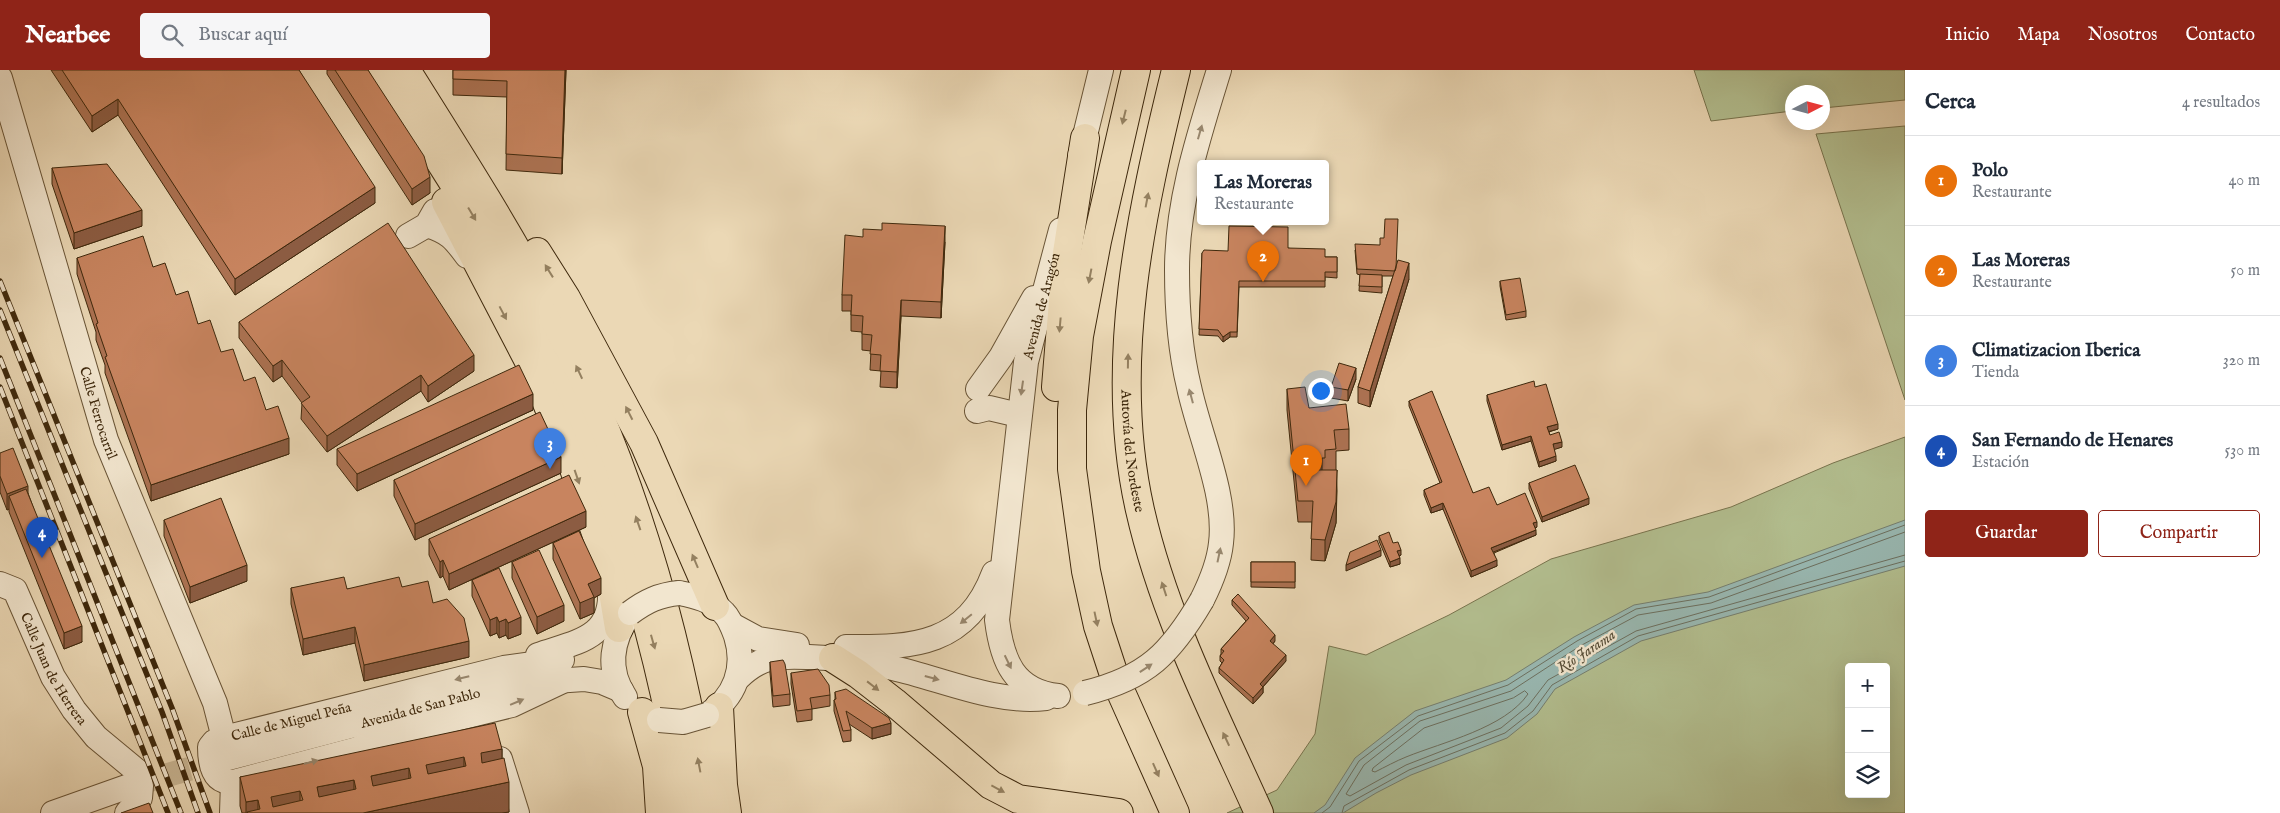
<!DOCTYPE html>
<html lang="es">
<meta charset="utf-8">
<style>
body{margin:0;font-family:"IM FELL English",serif;background:#f6f6f7;color:#1f2937}
.controls{position:absolute;right:15px;bottom:15px;display:grid;overflow:hidden;border-radius:5px;box-shadow:0 5px 20px #0002}
.controls button{width:45px;height:45px;display:grid;place-items:center;padding:0;border:0;border-bottom:1px solid #e0e1e3;background:#fff;color:#1f2937;font:25px sans-serif}
.compass{position:absolute;left:1785px;top:15px;width:45px;height:45px;border-radius:50%;background:#fff;box-shadow:0 5px 20px #0002;rotate:84deg}
.you{position:absolute;left:1320px;top:320px;width:18px;height:18px;margin:-12px;border:4px solid #fff;border-radius:50%;background:#1a73e8;box-shadow:0 0 0 8px #1a73e833}
.badge{display:grid;place-items:center;width:32px;height:32px;border-radius:50%;background:#8f2418;color:#fff;font-size:16px;font-weight:700}
.pin{position:absolute;translate:-50% -41px;filter:drop-shadow(0 1px 2px #0008)}
.pin::after{content:'';position:absolute;top:26px;width:18px;height:15px;background:inherit;clip-path:polygon(0 0,100% 0,50% 100%)}
.popup{position:absolute;left:1197px;top:90px;width:132px;height:65px;box-sizing:border-box;display:grid;place-content:center;border-radius:5px;background:#fff;filter:drop-shadow(0 1px 4px #0005);font-size:16px;white-space:nowrap;color:#747a83}
.popup b{font-size:19px;color:#1f2937}
.popup::after{content:'';position:absolute;left:50%;top:100%;margin-left:-10px;border:10px solid transparent;border-top-color:#fff}
.list{margin:0;padding:0;list-style:none}
h2{display:flex;justify-content:space-between;align-items:center;height:65px;margin:0;padding:0 20px;font-size:21px}
h2 small{font-size:16px;font-weight:400;color:#747a83}
.list li{display:grid;grid-template-columns:32px 1fr auto;gap:15px;align-items:center;box-sizing:border-box;height:90px;padding:0 20px;border-top:1px solid #e0e1e3}
.list b{display:block;font-size:19px;white-space:nowrap}
.list p{margin:0;font-size:16px;white-space:nowrap;color:#747a83}
.list em{font-size:16px;font-style:normal;color:#747a83}
.actions{display:flex;gap:10px;padding:15px 20px}
.actions a{flex:1;padding:11px 0;border:1px solid #8f2418;border-radius:5px;text-align:center;font-size:18px;color:#8f2418}
.actions .main{background:#8f2418;color:#fff}
.icon{flex:none;width:28px;height:28px;fill:none;stroke:currentColor;stroke-width:2;stroke-linecap:round;stroke-linejoin:round}
.map{position:relative;flex:none;width:1905px;height:743px;overflow:hidden}
header{display:flex;align-items:center;gap:30px;box-sizing:border-box;height:70px;padding:0 25px;background:#8f2418;color:#fff}
header strong{font-size:24px}
nav{display:flex;gap:28px;margin-inline-start:auto;font-size:18px}
.search{width:350px;height:45px;background:#f6f6f7;display:flex;align-items:center;gap:12px;box-sizing:border-box;padding:0 18px;border-radius:5px;color:#747a83;font-size:19px}
main{display:flex}
aside{flex:1;background:#fff}
.map>svg:first-child{display:block}
.green{fill:#b3bf90;stroke:#78744e;fill-rule:evenodd}
.water{fill:#99b9b3;stroke:#757f70}
.lines{fill:none;stroke-linecap:round;stroke-linejoin:round}
.shore{stroke:#6c7060;stroke-width:1}
.minor-tunnel{stroke:#c8b593;stroke-width:24;stroke-dasharray:24 12;stroke-linecap:butt}
.minor-casing{stroke:#695436;stroke-width:26}
.highway-casing{stroke:#3e280c;stroke-width:30}
.minor{stroke:#f2e6cf;stroke-width:24}
.highway{stroke:#ebd8b5;stroke-width:28}
.rail-casing{stroke:#3e280c;stroke-width:5.5}
.rail{stroke:#f2e6cf;stroke-width:4;stroke-dasharray:11;stroke-linecap:butt}
.minor-bridge-casing{stroke:#695436;stroke-width:26;stroke-linecap:butt}
.minor-bridge{stroke:#f2e6cf;stroke-width:24}
.wall{fill:#ac7252;stroke:#3e280c}
.shaded-wall{fill:#8c5c42;stroke:#3e280c}
.building{fill:#c8845f;stroke:#3e280c;fill-rule:evenodd}
.oneway{fill:#948060}
.oneway2{fill:#98876e}
.labels{text-anchor:middle;stroke-width:5;stroke-linejoin:round;paint-order:stroke}
.street-label{font-size:14px;fill:#3e280c;stroke:#f2e6cf}
.water-label{font-size:15px;font-style:italic;fill:#554c36;stroke:#f2e6cf}
</style>
<header>
<strong>Nearbee</strong>
<div class="search"><svg class="icon" aria-label="search" viewBox="0 0 24 24"><circle cx="10" cy="10" r="6"/><path d="M15 15l6 6"/></svg>Buscar aquí</div>
<nav><a>Inicio</a><a>Mapa</a><a>Nosotros</a><a>Contacto</a></nav>
</header>
<main>
<div class="map">
<svg width="1905" height="743" viewBox="0 0 1905 743">
<rect width="100%" height="100%" fill="#ebd8b5"/>
<filter id="stains"><feTurbulence type="fractalNoise" baseFrequency=".004" numOctaves="4"/><feColorMatrix values="0 0 0 0 .2 0 0 0 0 .09 0 0 0 0 .02 0 0 0 .5 -.17"/></filter>
<radialGradient id="worn" r=".72"><stop offset=".6" stop-color="#630" stop-opacity="0"/><stop offset="1" stop-color="#630" stop-opacity=".3"/></radialGradient>
<path class="green" d="M1694 0H1905V30L1823 38 1822 22H1792V41L1711 51Z
M1905 56V330L1816 64Z
M1905 367V743H1227L1277 720 1315 664 1329 576 1366 585 1449 545 1551 489 1731 437 1833 393ZM1849 597H1886V724H1849Z"/>
<path class="water" d="M1905 450V496L1641 571 1555 619 1537 644 1507 668 1411 705 1376 723 1343 743H1314L1325 735 1355 688 1415 641 1506 610 1574 567 1634 535 1708 522Z"/>
<g class="lines">
<path class="shore" d="M1905 462 1711 533 1638 545 1580 576 1511 621 1420 651 1364 695 1346 724 1350 726 1406 695 1501 658 1528 636 1548 610 1636 561 1905 485
M1525 621 1528 624C1505 658 1443 672 1406 687 1396 691 1385 697 1375 702L1372 701 1373 698 1424 658 1513 628Z
M1322 743 1330 737 1359 691 1418 646 1508 615 1577 571 1636 539 1709 527 1905 455
M1342 743 1344 736 1409 700 1505 663 1533 641 1552 615 1638 566 1905 491"/>
<path class="minor-tunnel" d="M132 715 221 690"/>
<g class="minor-casing">
<g id="minor">
<path id="s1" d="M0 8 106 370 215 633 224 668"/>
<path d="M1080 86 1101 0"/>
<path d="M427 155C449 162 454 168 467 186"/>
<path d="M408 166 427 155 435 141"/>
<path d="M978 319 1001 287 1034 228"/>
<path d="M977 341 989 338 1019 345"/>
<path id="s2" d="M0 514 15 520 53 607 74 640 96 667 137 701 141 716 140 728 127 743"/>
<path d="M679 523C695 526 712 530 724 543 730 549 733 558 736 566 746 598 735 628 707 645"/>
<path d="M1202 530C1211 512 1219 493 1221 473 1227 425 1199 365 1189 317 1180 280 1177 238 1177 200 1177 131 1199 65 1219 0"/>
<path d="M732 555 758 569 797 575"/>
<path d="M846 577C914 578 967 575 994 503"/>
<path d="M538 585C575 572 613 569 610 520"/>
<path d="M562 590 504 598 224 668 214 672 210 677C210 694 213 712 233 712L357 679 382 667 512 635 567 609"/>
<path d="M739 607C762 585 778 586 809 587 837 588 865 591 893 598 942 609 995 634 1046 628"/>
<path id="s3" d="M1058 626C1014 621 1002 591 997 550L1026 292 1061 160"/>
<path d="M625 627C606 599 612 569 630 543"/>
<path d="M500 689 517 743"/>
<path id="s4" d="M221 690 510 614 584 609 602 612 621 620"/>
<path d="M53 743 132 715"/>
<path d="M232 743 233 712"/>
</g>
</g>
<g class="highway-casing">
<g id="highway">
<path d="M380 0C434 80 486 161 530 247 609 403 661 571 687 743"/>
<path d="M406 0C455 78 505 156 548 237 632 394 680 568 707 743"/>
<path d="M1136 0 1097 171 1079 266 1072 340V399L1086 501 1098 556 1116 611 1175 743"/>
<path id="s5" d="M1176 0C1141 143 1107 294 1140 440 1164 546 1215 645 1259 743"/>
<path d="M446 132 532 297 573 396 610 504 619 558"/>
<path d="M537 182 566 228 644 373 715 536"/>
<path d="M1056 317 1067 183 1085 68"/>
<path d="M833 588 858 604 894 632 991 715 1018 729 1119 743"/>
<path d="M719 637 723 715 727 743"/>
<path d="M642 642 657 696 660 743"/>
</g>
</g>
<use href="#minor" class="minor"/>
<use href="#highway" class="highway"/>
<g class="rail-casing">
<path id="rail" d="M0 211 172 638 210 743
M0 240 162 642 198 743
M0 288 181 743
M0 317 168 743"/>
</g>
<use href="#rail" class="rail"/>
<g class="minor-bridge-casing">
<path id="minor-bridge" d="M630 543C646 531 659 525 679 523
M1085 623C1147 608 1171 583 1202 530
M659 650 683 652 707 645"/>
</g>
<use href="#minor-bridge" class="minor-bridge"/>
</g>
<path class="wall" d="M51 0H299L375 133 235 225 118 45 92 62Z
M327 0H368L430 123 412 135 327 4Z
M453 0H566L562 104 506 100 507 27 453 25Z
M52 98 142 156 74 179 52 114Z
M863 167 945 172 941 248 901 246 897 318 880 317 881 301 870 300 871 281 862 280V262L851 261V241H842V225Z
M1288 178 1325 187H1337V208L1325 207V217H1239L1237 267H1230L1223 272 1218 266 1199 265 1202 183Z
M1355 180 1396 197 1409 209 1370 337 1358 333V317L1393 206H1382V223L1359 221 1360 205 1357 204Z
M77 188 153 197 266 340 289 384 151 431 105 303V295L96 270V262L77 204Z
M1500 211 1526 241V247L1506 250 1500 216Z
M239 252 474 301 428 332 421 321 327 382 301 349 302 333 282 306 273 312 239 268Z
M1356 309 1348 331 1331 328V317Z
M1535 317 1558 359 1549 362 1550 365 1562 377 1554 379 1556 391 1539 397 1531 371 1502 380 1487 331V325Z
M1287 319 1309 338 1349 359V380L1336 381V400L1337 421 1336 453 1325 491 1311 490 1312 452H1298L1287 340Z
M1409 331 1473 423 1497 435 1537 457 1535 458 1536 465 1494 483 1497 496 1471 507 1443 439 1431 443 1424 425V420L1440 413 1409 336Z
M533 340 357 421 337 395V379Z
M0 383 28 423 82 572 64 579 9 442V439L7 440 0 422Z
M561 403 415 470 394 426V410Z
M1529 413 1589 434 1542 452 1529 419Z
M164 450 247 511 190 533 164 466Z
M586 457 449 520 443 506 440 508 429 485V469Z
M1379 466 1393 473 1401 485 1399 486 1400 494 1390 497 1379 471Z
M553 473 601 524 594 528V543L580 549 553 489Z
M512 492 564 551 537 564 512 508Z
M1251 492H1295V518L1251 517Z
M472 510 521 564 508 569 506 565 499 568 497 563 490 566 472 526Z
M402 517 433 533 469 587 364 611 355 573 303 585 291 534V518L347 519Z
M1232 530 1275 571 1273 574 1286 591 1263 617V623L1253 634 1219 603V598L1222 593 1220 591V586L1221 584V579L1246 551 1232 535Z
M770 592 790 624V635L773 637 770 603Z
M791 603 830 625V636L812 639V650L797 652 791 614Z
M835 622 891 664 872 669 849 654 851 660V671L843 672 834 641V630L835 629Z
M502 679V689L509 742 502 743H242L240 736V707Z"/>
<path class="shaded-wall" d="M565 0H566L562 104V88Z
M118 29V45L92 62V46Z
M430 107V123L412 135V119Z
M375 117V133L235 225V209Z
M142 140V156L74 179V163Z
M945 156V172L941 248V232Z
M1409 193V209L1370 337V321Z
M901 230V246L897 318V302Z
M1230 262V267L1223 272V267Z
M474 285V301L428 332V316Z
M282 290V306L273 312V296Z
M1356 298V309L1348 331V320Z
M421 305V321L327 382V366Z
M533 324V340L357 421V404Z
M1558 354V359L1547 362V357Z
M1531 366V371L1502 380V375Z
M289 368V384L151 431V415Z
M1562 372V377L1553 380V374Z
M1556 386V391L1539 397V392Z
M561 387V403L415 470V454Z
M1322 393V414L1310 418V397Z
M1337 400 1336 453 1325 491V470Z
M28 416V432L9 426V439L7 440V424Z
M1589 428V434L1542 452V447Z
M1443 433V439L1431 443V438Z
M586 441V457L449 520V504Z
M1537 452V457L1533 459V453Z
M1536 460V465L1491 483V478Z
M1381 480V486L1346 501V495Z
M1401 480V485L1397 487V481Z
M1400 488V494L1390 497V492Z
M443 490V506L440 508V492Z
M1497 490V496L1471 507V501Z
M247 495V511L190 533V517Z
M601 508V524L594 528V543L580 549V533L588 514Z
M564 535V551L537 564V547Z
M497 547V563L490 566V550Z
M521 547V564L508 569V553Z
M506 549V565L499 568V552Z
M82 556V572L64 579V563Z
M355 557V573L303 585V569Z
M1275 565V571L1270 577V571Z
M469 571V587L364 611V595Z
M1286 585V591L1260 620V614Z
M1263 617V623L1253 634V628Z
M891 653V664L872 669V658Z
M502 679V708L481 713 471 682Z
M465 683 464 687V716L426 724 417 694Z
M409 698V727L371 735V706Z
M354 710V739L317 743V717Z
M509 712V742L502 743H363Z
M300 721V743H271L262 726Z
M258 730V743H246V732Z"/>
<path class="building" d="M62 0H299L375 117 235 209 118 29 92 46Z
M335 0H368L424 86 430 107 412 119Z
M453 0H565L562 88 506 84 507 11 453 9Z
M107 94 142 140 74 163 52 98Z
M1385 149H1398L1396 198 1395 201 1357 199 1355 174 1380 175V168H1384Z
M388 153 474 285 428 316 421 305 327 366 301 333 310 327 282 290 273 296 239 252Z
M882 153 945 156 941 232 901 230 897 302 880 301 881 285 870 284 872 265 862 264 863 246 851 245 852 225H842L845 165 863 167V159L882 160Z
M1229 156 1288 157V178L1325 179V187H1337V202H1325V211H1239L1237 262H1230L1223 267 1218 260 1199 259 1202 183 1204 180 1228 181Z
M143 166 153 197 165 193 176 225 188 221 198 254 210 250 221 282 233 279 244 311 255 307 266 340 278 336 289 368 151 415 105 287 107 286 96 254 98 253 77 188Z
M1398 190 1409 193 1370 321 1358 317Z
M1360 204 1382 205V217L1359 216Z
M1520 208 1526 241 1506 245 1500 211Z
M1339 293 1356 298 1348 320 1331 317Z
M519 295 533 324 357 404 337 379Z
M1534 311 1535 317 1546 314 1558 354 1547 357 1550 365 1559 362 1562 372 1553 374 1556 386 1539 392 1531 366 1502 375 1487 325Z
M1305 317 1309 338 1346 334 1349 359 1334 360 1336 379 1325 380V388H1322V393L1310 397V400H1337L1336 432 1325 470 1311 469 1313 431H1298L1287 319Z
M1432 321 1473 423 1489 417 1497 435 1525 423 1537 452 1533 453 1536 460 1491 478 1497 490 1471 501 1443 433 1431 438 1424 420 1442 412 1409 331Z
M540 342 561 387 415 454 394 410Z
M13 378 28 416 7 424 0 406V383Z
M1575 395 1589 428 1542 447 1529 413Z
M569 405 586 441 449 504 443 490 440 492 429 469Z
M26 419 82 556 64 563 9 426Z
M221 428 247 495 190 517 164 450Z
M579 461 601 508 588 514 594 527 580 533 553 473Z
M1389 462 1393 473 1398 472 1401 480 1397 481 1400 488 1390 492 1379 466Z
M1377 470 1381 480 1346 495 1350 482Z
M539 480 564 535 537 547 512 492Z
M1251 492H1295V512H1251Z
M499 498 521 547 508 553 506 549 499 552 497 547 490 550 472 510Z
M344 507 347 519 399 507 402 517 428 511 433 533 447 529 464 548 469 571 364 595 355 557 303 569 291 518Z
M1238 524 1275 565 1270 571 1286 585 1260 614 1263 617 1253 628 1219 598 1224 590 1220 586 1224 581 1221 579 1249 548 1232 530Z
M783 590 785 594 790 624 773 626 770 592Z
M818 599 829 615 830 625 810 628 812 639 797 641 791 603Z
M846 619 889 648 891 653 872 658 846 641 851 660 843 661 834 630 836 629 835 622Z
M495 653 502 679 481 683 482 693 504 688 509 712 363 743H248L247 742 260 739 258 730 246 732 240 707ZM464 687 466 696 428 704 426 695ZM409 698 411 708 373 716 371 706ZM354 710 356 719 319 727 317 717ZM300 721 303 730 273 737 271 727Z
M149 733 153 743H121Z"/>
<defs><path id="oneway-solid" d="M-6-.8H1V-3.2L6.5 0L1 3.2V.8H-6Z" transform="scale(1.25)"/></defs>
<g class="oneway">
<use href="#oneway-solid" transform="translate(1124 47) rotate(104)"/>
<use href="#oneway-solid" transform="translate(1147 130) rotate(-79)"/>
<use href="#oneway-solid" transform="translate(472 144) rotate(59)"/>
<use href="#oneway-solid" transform="translate(549 201) rotate(-122)"/>
<use href="#oneway-solid" transform="translate(1090 206) rotate(101)"/>
<use href="#oneway-solid" transform="translate(503 243) rotate(62)"/>
<use href="#oneway-solid" transform="translate(1060 255) rotate(95)"/>
<use href="#oneway-solid" transform="translate(1128 291) rotate(-89)"/>
<use href="#oneway-solid" transform="translate(579 302) rotate(-115)"/>
<use href="#oneway-solid" transform="translate(629 343) rotate(-117)"/>
<use href="#oneway-solid" transform="translate(577 407) rotate(71)"/>
<use href="#oneway-solid" transform="translate(638 453) rotate(-109)"/>
<use href="#oneway-solid" transform="translate(695 491) rotate(-113)"/>
<use href="#oneway-solid" transform="translate(1164 519) rotate(-108)"/>
<use href="#oneway-solid" transform="translate(1096 549) rotate(78)"/>
<use href="#oneway-solid" transform="translate(653 572) rotate(74)"/>
<use href="#oneway-solid" transform="translate(873 616) rotate(38)"/>
<use href="#oneway-solid" transform="translate(1226 669) rotate(-115)"/>
<use href="#oneway-solid" transform="translate(699 695) rotate(-101)"/>
<use href="#oneway-solid" transform="translate(1156 700) rotate(66)"/>
<use href="#oneway-solid" transform="translate(998 719) rotate(28)"/>
</g>
<g class="oneway2">
<use href="#oneway-solid" transform="translate(1200 62) rotate(-74)"/>
<use href="#oneway-solid" transform="translate(1022 318) rotate(98)"/>
<use href="#oneway-solid" transform="translate(1191 326) rotate(-105)"/>
<use href="#oneway-solid" transform="translate(1219 485) rotate(-78)"/>
<use href="#oneway-solid" transform="translate(966 549) rotate(141)"/>
<use href="#oneway-solid" transform="translate(1008 592) rotate(64)"/>
<use href="#oneway-solid" transform="translate(1146 598) rotate(-34)"/>
<use href="#oneway-solid" transform="translate(462 608) rotate(166)"/>
<use href="#oneway-solid" transform="translate(932 608) rotate(15)"/>
<use href="#oneway-solid" transform="translate(517 632) rotate(-23)"/>
<use href="#oneway-solid" transform="translate(311 692) rotate(-15)"/>
</g>
<g class="labels">
<g class="street-label">
<text dy="5" stroke="none"><textPath href="#s3" startOffset="425">Avenida de Aragón</textPath></text>
<text dy="5" stroke="none"><textPath href="#s1" startOffset="349">Calle Ferrocarril</textPath></text>
<text dy="5" stroke="none"><textPath href="#s5" startOffset="386">Autovía del Nordeste</textPath></text>
<text dy="5" stroke="none"><textPath href="#s2" startOffset="104">Calle Juan de Herrera</textPath></text>
<text dy="5" stroke="none"><textPath href="#s4" startOffset="206">Avenida de San Pablo</textPath></text>
<text transform="translate(291 651) rotate(-14)" y="5">Calle de Miguel Peña</text>
</g>
<g class="water-label">
<text transform="translate(1586 581) rotate(-33)" y="5">Río Jarama</text>
</g>
</g>
<rect width="100%" height="100%" filter="url(#stains)"/>
<rect width="100%" height="100%" fill="url(#worn)"/>
</svg>
<div class="controls">
<button>+</button>
<button>−</button>
<button><svg class="icon" aria-label="layers" viewBox="0 0 24 24"><path d="M12 4l9 5-9 5-9-5zM3 14l9 5 9-5"/></svg></button>
</div>
<svg class="compass" viewBox="-18 -18 36 36"><path d="M0-13l5 13h-10z" fill="#e53935"/><path d="M0 13l5-13h-10z" fill="#747a83"/></svg>
<div class="you"></div>
<div class="pin badge" style="left:1306px;top:416px;background:#e8710a">1</div>
<div class="pin badge" style="left:1263px;top:212px;background:#e8710a">2</div>
<div class="popup"><b>Las Moreras</b>Restaurante</div>
<div class="pin badge" style="left:550px;top:399px;background:#3f7fe0">3</div>
<div class="pin badge" style="left:42px;top:488px;background:#1a4fb4">4</div>
</div>
<aside>
<h2>Cerca<small>4 resultados</small></h2>
<ul class="list">
<li><span class="badge" style="background:#e8710a">1</span><div><b>Polo</b><p>Restaurante</p></div><em>40 m</em></li>
<li><span class="badge" style="background:#e8710a">2</span><div><b>Las Moreras</b><p>Restaurante</p></div><em>50 m</em></li>
<li><span class="badge" style="background:#3f7fe0">3</span><div><b>Climatizacion Iberica</b><p>Tienda</p></div><em>320 m</em></li>
<li><span class="badge" style="background:#1a4fb4">4</span><div><b>San Fernando de Henares</b><p>Estación</p></div><em>530 m</em></li>
</ul>
<div class="actions"><a class="main">Guardar</a><a>Compartir</a></div>
</aside>
</main>
